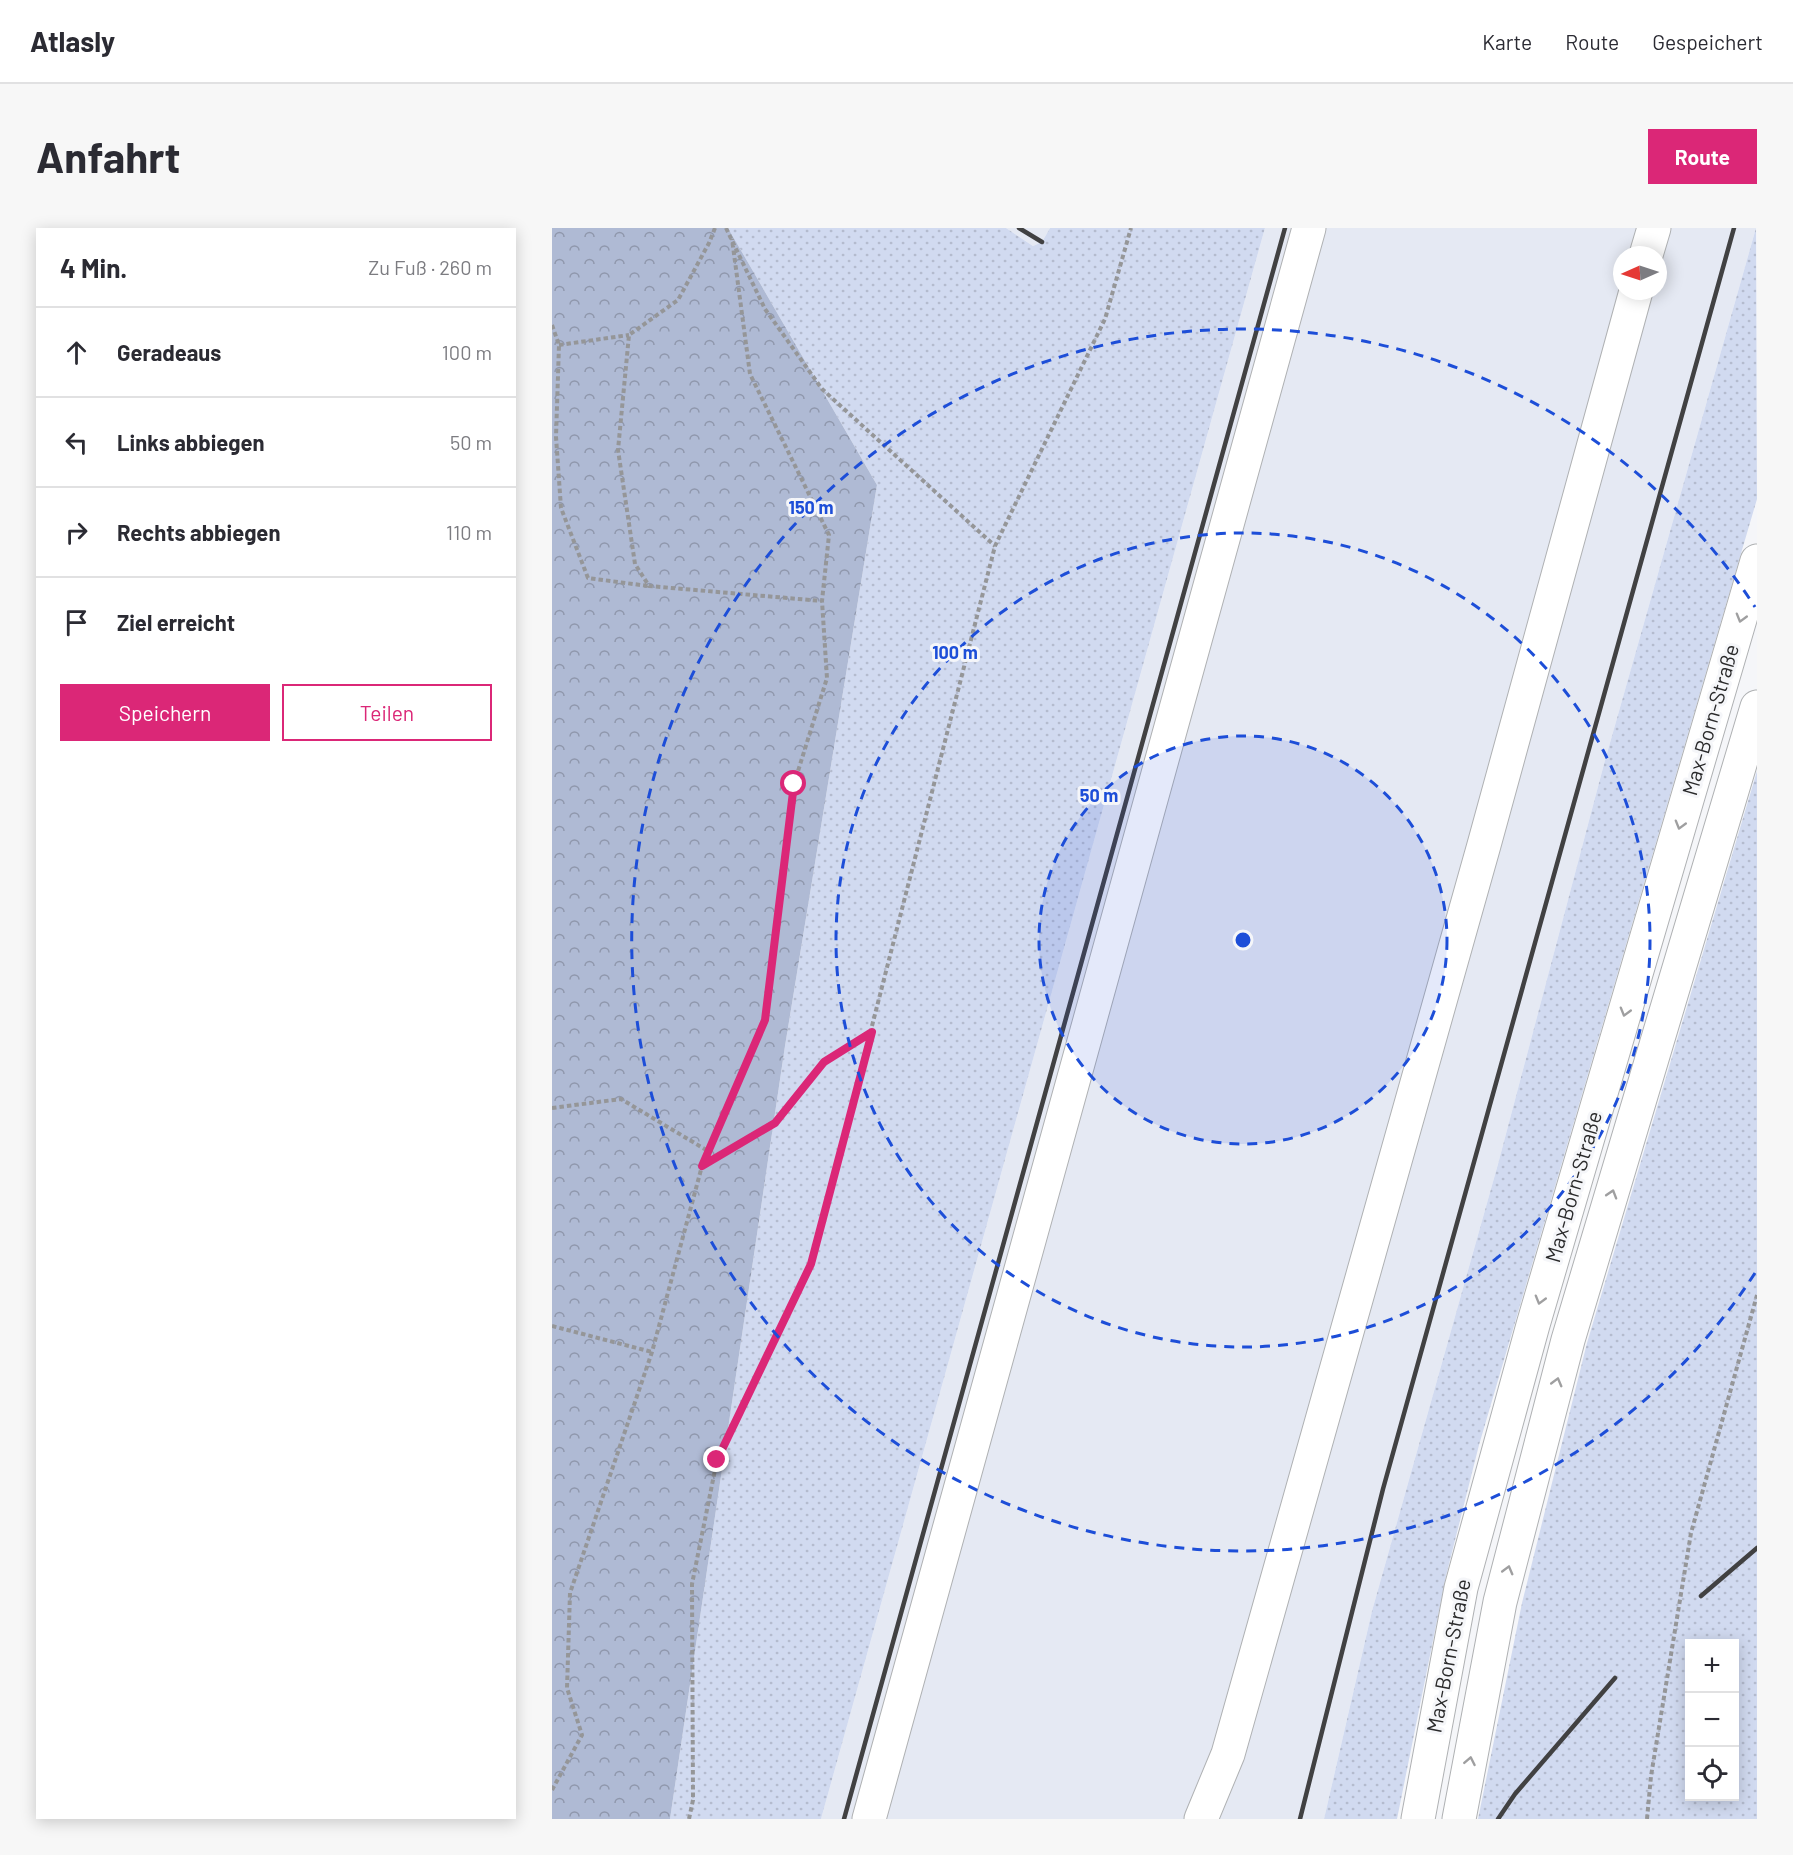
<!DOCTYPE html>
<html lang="de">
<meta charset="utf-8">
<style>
body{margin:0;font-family:Barlow,sans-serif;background:#f7f7f7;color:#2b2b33}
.controls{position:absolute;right:18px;bottom:18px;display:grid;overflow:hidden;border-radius:0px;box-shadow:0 3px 15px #0003}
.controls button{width:54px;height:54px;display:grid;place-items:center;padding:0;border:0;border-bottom:2px solid #e1e1e2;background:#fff;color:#2b2b33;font:30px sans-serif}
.compass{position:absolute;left:1061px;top:18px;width:54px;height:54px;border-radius:50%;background:#fff;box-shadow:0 3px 15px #0003;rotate:267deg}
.stop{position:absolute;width:18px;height:18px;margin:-14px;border:4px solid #db2777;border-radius:50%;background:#fff}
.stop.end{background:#db2777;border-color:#fff;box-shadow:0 2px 6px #0008}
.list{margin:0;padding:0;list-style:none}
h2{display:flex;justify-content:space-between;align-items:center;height:78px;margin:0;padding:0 24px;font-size:26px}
h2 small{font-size:20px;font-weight:400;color:#7c7c81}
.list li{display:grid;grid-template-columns:39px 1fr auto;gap:18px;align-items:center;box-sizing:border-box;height:90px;padding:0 24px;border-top:2px solid #e1e1e2}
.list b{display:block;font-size:22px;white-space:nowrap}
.list em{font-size:20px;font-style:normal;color:#7c7c81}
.actions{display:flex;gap:12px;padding:18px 24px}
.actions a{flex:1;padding:14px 0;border:2px solid #db2777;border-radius:0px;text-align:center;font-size:21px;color:#db2777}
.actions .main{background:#db2777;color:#fff}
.icon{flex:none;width:33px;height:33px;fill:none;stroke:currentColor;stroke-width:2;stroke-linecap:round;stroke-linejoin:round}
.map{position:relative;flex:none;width:1205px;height:1591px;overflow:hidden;border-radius:0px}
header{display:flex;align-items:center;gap:36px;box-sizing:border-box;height:84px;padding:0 30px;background:#fff;border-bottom:2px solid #e1e1e2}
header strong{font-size:28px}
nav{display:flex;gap:33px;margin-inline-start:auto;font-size:21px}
.intro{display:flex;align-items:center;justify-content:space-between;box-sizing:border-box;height:144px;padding:0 36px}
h1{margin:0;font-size:42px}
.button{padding:15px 27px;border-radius:0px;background:#db2777;color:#fff;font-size:21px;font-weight:700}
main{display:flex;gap:36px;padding:0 36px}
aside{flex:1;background:#fff;border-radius:0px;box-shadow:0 3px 15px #0003}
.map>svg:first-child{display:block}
.built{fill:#e5e9f3;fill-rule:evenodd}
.grass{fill:url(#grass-dots);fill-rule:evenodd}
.forest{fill:url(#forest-crowns)}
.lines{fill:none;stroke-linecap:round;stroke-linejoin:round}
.minor-casing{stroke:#afb1b3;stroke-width:35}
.major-casing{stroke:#afb1b3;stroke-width:35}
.path{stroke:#959698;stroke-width:4;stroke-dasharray:4.5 3;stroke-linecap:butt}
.minor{stroke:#fff;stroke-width:33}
.major{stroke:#fff;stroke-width:33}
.rail{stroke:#414142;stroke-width:4.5}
.oneway{stroke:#9f9fa0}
.route{stroke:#db2777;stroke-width:8}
.ring{fill:none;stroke:#1d4ed8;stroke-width:3;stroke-dasharray:10 8}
.labels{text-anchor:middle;stroke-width:6;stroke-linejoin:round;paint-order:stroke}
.street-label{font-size:21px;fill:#2a2a2b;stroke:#f5f6f9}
.centre{fill:#1d4ed8;stroke:#f5f6f9;stroke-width:3}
.ring-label{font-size:18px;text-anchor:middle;font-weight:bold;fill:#1d4ed8;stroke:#f5f6f9;stroke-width:6;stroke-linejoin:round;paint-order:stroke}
</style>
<header>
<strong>Atlasly</strong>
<nav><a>Karte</a><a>Route</a><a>Gespeichert</a></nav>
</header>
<div class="intro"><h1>Anfahrt</h1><a class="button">Route</a></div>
<main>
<aside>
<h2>4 Min.<small>Zu Fuß · 260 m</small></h2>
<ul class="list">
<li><svg class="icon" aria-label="ahead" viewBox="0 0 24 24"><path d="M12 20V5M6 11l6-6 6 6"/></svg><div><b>Geradeaus</b></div><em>100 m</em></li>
<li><svg class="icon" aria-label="left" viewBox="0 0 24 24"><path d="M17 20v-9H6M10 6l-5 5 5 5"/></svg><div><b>Links abbiegen</b></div><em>50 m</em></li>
<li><svg class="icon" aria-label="right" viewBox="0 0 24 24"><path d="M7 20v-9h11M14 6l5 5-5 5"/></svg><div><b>Rechts abbiegen</b></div><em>110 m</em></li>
<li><svg class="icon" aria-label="arrive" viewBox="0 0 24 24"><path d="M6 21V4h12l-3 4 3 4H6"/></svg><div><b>Ziel erreicht</b></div></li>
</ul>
<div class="actions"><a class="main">Speichern</a><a>Teilen</a></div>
</aside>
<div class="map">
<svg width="1205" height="1591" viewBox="0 0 1205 1591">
<defs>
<pattern id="grass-dots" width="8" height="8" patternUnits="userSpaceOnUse" patternTransform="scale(1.5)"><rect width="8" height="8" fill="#d1daf0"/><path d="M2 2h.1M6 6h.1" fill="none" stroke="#b4bbce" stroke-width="1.8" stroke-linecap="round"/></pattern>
<pattern id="forest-crowns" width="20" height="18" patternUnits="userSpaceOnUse" patternTransform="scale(1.5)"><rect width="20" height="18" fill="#afbad4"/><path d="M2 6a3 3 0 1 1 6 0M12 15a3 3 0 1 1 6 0" fill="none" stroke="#8f97ac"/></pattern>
</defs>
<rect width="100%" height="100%" fill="#f5f6f9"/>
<path class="built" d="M454 0H498L490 14 481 18Z
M713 0H1204L1052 536 946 936 820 1383 772 1591H269ZM1070 27H1106V63H1070Z"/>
<path class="grass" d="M176 0H454L481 18 490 14 498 0H713L269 1591H118L233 818 325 257Z
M1204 0 1205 271 927 1217 894 1348 845 1591H772L820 1383 946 936 1052 536Z
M1205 543V1591H926L970 1375 1035 1115ZM1138 1416H1182V1568H1138Z"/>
<path class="forest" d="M0 0H176L325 257 233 818 118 1591H0Z"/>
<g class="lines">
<g class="minor-casing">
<path id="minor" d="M1094 27 1102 0
M317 1591 757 0
M649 1591 676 1526 932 617 1084 63"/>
</g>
<g class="major-casing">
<path id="major" d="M866 1591 909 1360 981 1097 1205 333
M907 1591 948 1374 1016 1112 1205 479"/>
</g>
<path class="path" d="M163 0 157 15 126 72 77 107 66 222 83 336 97 358 270 373
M174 0 213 81 270 161 443 318
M0 97 7 117 4 209 9 280 36 350 96 358
M7 117 77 107
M0 880 69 871 156 923
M151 937 223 895 272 834 319 804
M0 1098 100 1124
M0 1562 30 1507 15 1460 18 1365 100 1124 150 938 213 792 242 556 275 450 270 373 277 307 198 146 180 11
M137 1591 141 1572 140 1356 165 1232 259 1036 443 318 553 91 579 0
M1095 1591 1099 1548 1139 1305 1205 1067"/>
<use href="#minor" class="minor"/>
<use href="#major" class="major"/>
<path class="rail" d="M467 0 490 14
M1149 1368 1205 1320
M292 1591 733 0
M748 1591 831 1261 1182 0
M946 1591 963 1566 1063 1450"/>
</g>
<defs><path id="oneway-chevron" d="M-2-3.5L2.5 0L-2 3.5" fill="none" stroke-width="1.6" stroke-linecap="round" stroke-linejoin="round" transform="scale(1.5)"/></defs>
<g class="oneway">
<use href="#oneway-chevron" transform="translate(1189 390) rotate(106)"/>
<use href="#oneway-chevron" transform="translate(1128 597) rotate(106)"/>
<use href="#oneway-chevron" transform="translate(1073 784) rotate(106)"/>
<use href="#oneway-chevron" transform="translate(1060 966) rotate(-73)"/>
<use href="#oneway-chevron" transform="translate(988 1072) rotate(106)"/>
<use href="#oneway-chevron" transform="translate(1005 1154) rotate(-75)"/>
<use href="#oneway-chevron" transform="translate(956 1342) rotate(-75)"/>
<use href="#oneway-chevron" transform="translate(918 1533) rotate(-79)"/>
</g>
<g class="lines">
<path class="route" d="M165 1232 259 1036 320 804 272 834 223 895 150 938 213 792 242 556"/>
</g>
<circle cx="691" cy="712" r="204" fill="#1d4ed8" fill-opacity=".12"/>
<g class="ring">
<circle cx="691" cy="712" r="204"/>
<circle cx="691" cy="712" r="407"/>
<path d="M1203 1045A611 611 0 1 1 1203 379"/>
</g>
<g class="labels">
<g class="street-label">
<text transform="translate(1159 492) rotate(-74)" y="7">Max-Born-Straße</text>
<text transform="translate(1022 959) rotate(-74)" y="7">Max-Born-Straße</text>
<text transform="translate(897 1428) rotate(-79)" y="7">Max-Born-Straße</text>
</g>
</g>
<circle cx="691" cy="712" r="9" class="centre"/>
<g class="ring-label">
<text x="259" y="286">150 m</text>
<text x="403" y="431">100 m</text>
<text x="547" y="574">50 m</text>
</g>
</svg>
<div class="controls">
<button>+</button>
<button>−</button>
<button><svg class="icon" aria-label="locate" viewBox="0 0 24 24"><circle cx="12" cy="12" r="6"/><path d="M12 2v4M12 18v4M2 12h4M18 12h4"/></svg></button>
</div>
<svg class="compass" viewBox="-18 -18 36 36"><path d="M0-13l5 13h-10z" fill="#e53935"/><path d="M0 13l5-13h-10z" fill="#7c7c81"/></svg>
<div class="stop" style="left:242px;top:556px"></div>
<div class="stop end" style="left:165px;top:1232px"></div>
</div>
</main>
